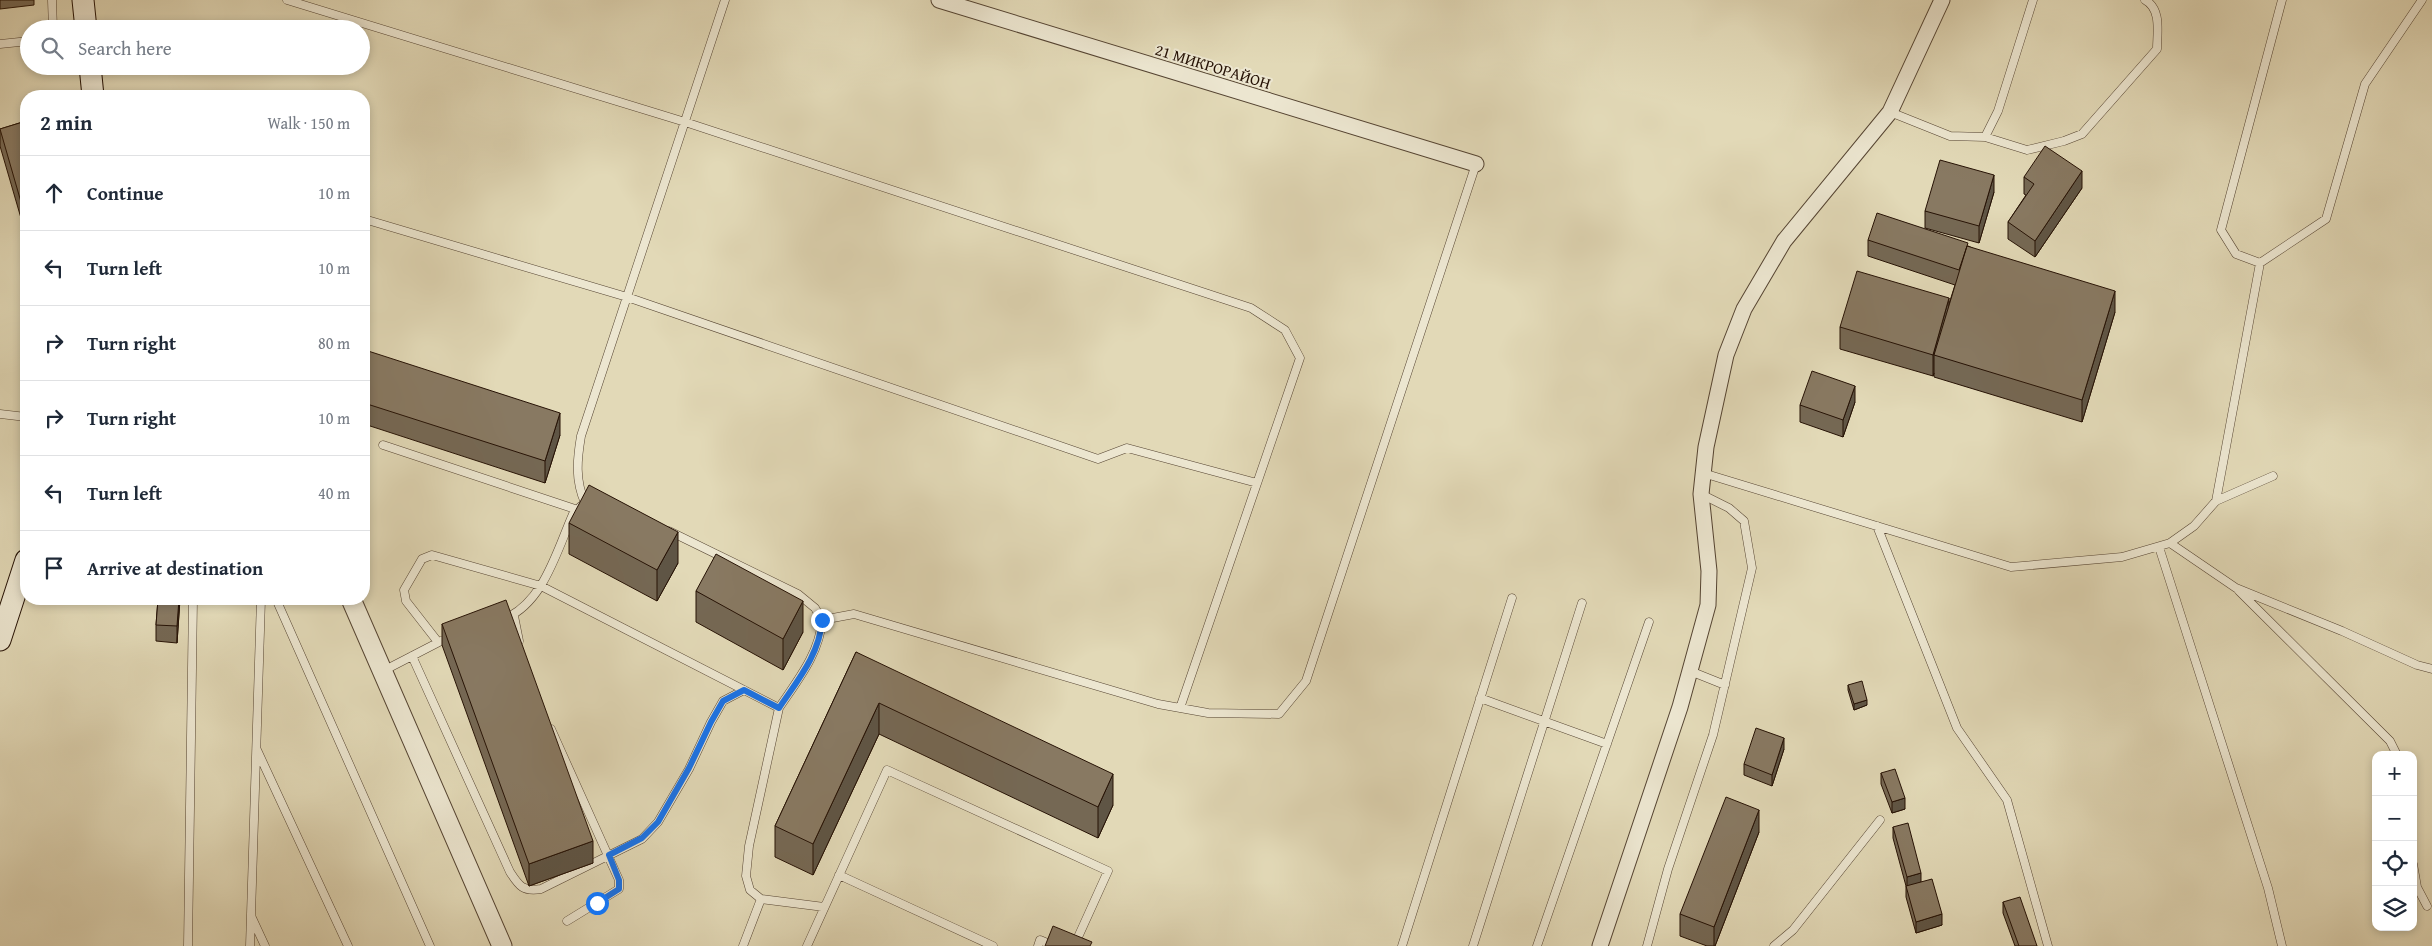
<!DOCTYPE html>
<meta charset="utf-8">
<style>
body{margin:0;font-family:"Gentium Book Plus",serif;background:#f6f6f7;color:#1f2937}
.controls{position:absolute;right:15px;bottom:15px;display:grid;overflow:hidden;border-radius:10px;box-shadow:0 2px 8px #0003}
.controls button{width:45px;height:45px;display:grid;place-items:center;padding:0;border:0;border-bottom:1px solid #e0e1e3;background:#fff;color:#1f2937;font:25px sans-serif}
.stop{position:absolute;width:15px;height:15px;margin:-11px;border:4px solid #1a73e8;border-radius:50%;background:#fff}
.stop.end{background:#1a73e8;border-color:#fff;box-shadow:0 1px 5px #0008}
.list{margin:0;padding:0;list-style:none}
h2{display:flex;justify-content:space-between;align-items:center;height:65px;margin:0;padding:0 20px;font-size:21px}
h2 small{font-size:16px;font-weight:400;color:#747a83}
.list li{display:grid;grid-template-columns:32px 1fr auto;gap:15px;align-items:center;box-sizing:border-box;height:75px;padding:0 20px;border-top:1px solid #e0e1e3}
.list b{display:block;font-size:19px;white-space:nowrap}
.list em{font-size:16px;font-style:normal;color:#747a83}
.icon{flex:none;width:28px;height:28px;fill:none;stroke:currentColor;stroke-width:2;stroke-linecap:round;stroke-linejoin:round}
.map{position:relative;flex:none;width:2432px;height:946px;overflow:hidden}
.search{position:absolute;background:#fff;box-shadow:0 2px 8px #0003;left:20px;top:20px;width:350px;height:55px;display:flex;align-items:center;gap:12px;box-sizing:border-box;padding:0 18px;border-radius:28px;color:#747a83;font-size:19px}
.panel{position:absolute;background:#fff;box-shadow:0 2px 8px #0003;left:20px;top:90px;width:350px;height:515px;border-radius:20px}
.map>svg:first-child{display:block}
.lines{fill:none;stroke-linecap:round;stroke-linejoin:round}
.service-casing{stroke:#554432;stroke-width:9}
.minor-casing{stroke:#554432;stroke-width:17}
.tertiary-casing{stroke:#554432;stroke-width:21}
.secondary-casing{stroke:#261205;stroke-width:23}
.service{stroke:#ece6d0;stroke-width:8}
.minor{stroke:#ece6d0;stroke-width:15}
.tertiary{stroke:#ece6d0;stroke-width:19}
.secondary{stroke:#ece6d0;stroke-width:21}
.wall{fill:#756854;stroke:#261205}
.shaded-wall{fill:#5f5545;stroke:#261205}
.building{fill:#887962;stroke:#261205}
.route{stroke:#1a73e8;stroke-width:6}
.labels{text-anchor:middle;stroke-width:4;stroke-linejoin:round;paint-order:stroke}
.street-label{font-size:16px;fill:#261205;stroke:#ece6d0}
</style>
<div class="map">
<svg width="2432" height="946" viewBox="0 0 2432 946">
<rect width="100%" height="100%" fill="#e2d9b7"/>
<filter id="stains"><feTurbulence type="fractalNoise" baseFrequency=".004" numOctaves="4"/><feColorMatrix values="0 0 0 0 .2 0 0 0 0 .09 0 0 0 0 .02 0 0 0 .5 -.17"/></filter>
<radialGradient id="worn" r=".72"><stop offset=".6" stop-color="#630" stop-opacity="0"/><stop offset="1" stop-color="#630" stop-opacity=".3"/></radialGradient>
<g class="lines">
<g class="service-casing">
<path id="service" d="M52 0 53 29
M287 0 685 122 1251 308 1285 330 1300 358 1180 708
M0 44 29 41
M1890 112 1950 136 1985 137 1998 111 2033 0
M1985 137 2027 150 2064 141 2082 134 2157 49C2157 33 2162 9 2145 0
M364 219 627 297 1098 459 1127 448 1257 483
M2260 263 2236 254 2221 230 2282 0
M0 414 26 417
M383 445 578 510
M1703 473 2011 567 2122 557 2170 543 2194 526 2216 501 2260 263 2326 219 2365 84 2422 0
M2216 501 2273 476
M585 503C575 480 577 460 581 436L725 0
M1877 526 1957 728 2007 800 2048 946
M669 531 798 594 815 608 822 620C820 653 797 681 779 708
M2170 543 2236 588 2342 631 2417 665 2432 669
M2159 547 2268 888 2282 946
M2239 591 2390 741 2397 755
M276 599 430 946
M514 616 519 641
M501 620C543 606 557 550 573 514L581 506
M822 620 854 614 1158 704 1208 713 1279 714 1306 681 1476 164
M438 642 406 601 404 590 422 559 432 555 541 586 779 708 749 846 746 876 750 890 761 899
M412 656 510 872C519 886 523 892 541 889L642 839 658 822 689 769 711 722 723 701 744 690
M383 671 441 641
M1690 671 1725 685
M1480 698 1607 744
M551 729 619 880V889L567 921
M257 750 348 946
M2413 864 2417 887 2427 906
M839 875 993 946
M252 918 265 946
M188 946 193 599
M250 946 261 599
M743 946 761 899 824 907
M807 946 887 770 1108 871 1074 946
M1038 946 1040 940 1054 946
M1402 946 1512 598
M1473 946 1582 603
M1537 946 1649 622
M1647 946 1668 869 1713 735 1752 568 1744 521 1729 508 1701 494
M1774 946 1793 930 1880 820"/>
</g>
<g class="minor-casing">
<path id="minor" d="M939 0 1476 164
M1600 946 1680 707 1708 605 1709 571 1701 494 1706 447 1726 355 1744 309 1784 241 1890 112 1942 0"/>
</g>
<g class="tertiary-casing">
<path id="tertiary" d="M351 599 502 946"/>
</g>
<g class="secondary-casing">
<path id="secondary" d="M83 0 86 29
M90 66 93 96
M0 640 26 560"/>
</g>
<use href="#service" class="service"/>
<use href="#minor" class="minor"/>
<use href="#tertiary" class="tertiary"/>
<use href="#secondary" class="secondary"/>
</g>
<path class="wall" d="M0 0H34V5L0 9Z
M26 121 23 225 0 146V129Z
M2024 177 2082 188 2035 257 2008 239V222L2026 195 2024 194Z
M1994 192 1979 243 1925 228V211Z
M1868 240 1968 246 2115 312 2082 422 1934 377V373L1933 376 1840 349V327L1949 304 1955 285 1868 256Z
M364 352 560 435 545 483 364 424Z
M1855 402 1843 437 1800 422V405Z
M569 523 678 563 657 601 569 554Z
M696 591 803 632 783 670 696 622Z
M158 599H180L177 643 156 641V625Z
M442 624 593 863 529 886 442 645Z
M856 652 1113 805 1098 838 879 734 813 875 775 857V826Z
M1848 685 1867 705 1854 710 1848 690Z
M1784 749 1772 786 1744 775V764Z
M1881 773 1905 809 1892 813 1881 784Z
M1893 827 1921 882 1942 925 1916 933 1906 897V886L1893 838Z
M1759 832 1715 946H1707L1680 936V914Z
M2003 902 2037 946H2015L2003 913Z"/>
<path class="shaded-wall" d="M2082 171V188L2035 257V241Z
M1994 175V192L1979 243V226Z
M26 208V224L23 225V209Z
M2115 291V312L2082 422V400Z
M1949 298V320L1934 355V373L1933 376V355Z
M1855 386V402L1843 437V420Z
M560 413V435L545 483V461Z
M678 532V563L657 601V570Z
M179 599H180L177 643V626Z
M803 601V632L783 670V639Z
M1867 700V705L1854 710V704Z
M879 703V734L813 875V844Z
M1784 738V749L1772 786V775Z
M1113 774V805L1098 838V807Z
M1905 798V809L1892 813V802Z
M1759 810V832L1715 946H1714V927Z
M593 841V863L529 886V864Z
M1921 873V884L1907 888V877Z
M1942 914V925L1916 933V922Z"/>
<path class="building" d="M26 121V208L23 209 0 129Z
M2045 146 2082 171 2035 241 2008 222 2034 184 2024 177Z
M1940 160 1994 175 1979 226 1925 211Z
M1877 213 1968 243 1959 270 1868 240Z
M1967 246 2115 291 2082 400 1934 355Z
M1857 271 1949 298 1933 355 1840 327Z
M365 350 560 413 545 461 364 403V352Z
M1812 371 1855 386 1843 420 1800 405Z
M589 485 678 532 657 570 569 523Z
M716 554 803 601 783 639 696 591Z
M158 599H179L177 626 156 625Z
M506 600 593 841 529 864 442 624Z
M856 652 1113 774 1098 807 879 703 813 844 775 826Z
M1862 681 1867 700 1854 704 1848 685Z
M1756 728 1784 738 1772 775 1744 764Z
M1895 769 1905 798 1892 802 1881 773Z
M1726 797 1759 810 1714 927 1680 914Z
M1908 823 1921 873 1907 877 1893 827Z
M1932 879 1942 914 1916 922 1906 886Z
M2020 897 2037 946H2019L2003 902Z
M1053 926 1092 942 1090 946H1045Z"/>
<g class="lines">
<path class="route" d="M597 903 619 889V880L609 855 642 838 658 822 689 768 711 722 723 701 744 690 779 708C797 681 820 654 822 620"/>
</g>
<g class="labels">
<g class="street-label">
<text transform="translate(1213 66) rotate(17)" y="6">21 МИКРОРАЙОН</text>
</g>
</g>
<rect width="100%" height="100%" filter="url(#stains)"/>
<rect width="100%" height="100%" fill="url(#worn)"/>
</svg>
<div class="controls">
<button>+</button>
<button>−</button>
<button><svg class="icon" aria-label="locate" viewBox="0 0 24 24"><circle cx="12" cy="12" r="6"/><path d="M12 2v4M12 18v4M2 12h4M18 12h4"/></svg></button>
<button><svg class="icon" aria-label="layers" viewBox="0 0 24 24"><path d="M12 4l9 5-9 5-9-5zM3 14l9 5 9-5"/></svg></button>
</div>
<div class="stop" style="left:597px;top:903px"></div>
<div class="stop end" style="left:822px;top:620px"></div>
<div class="search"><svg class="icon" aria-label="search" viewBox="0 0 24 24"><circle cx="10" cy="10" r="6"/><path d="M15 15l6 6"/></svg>Search here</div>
<section class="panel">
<h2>2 min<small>Walk · 150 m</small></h2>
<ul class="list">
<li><svg class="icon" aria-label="ahead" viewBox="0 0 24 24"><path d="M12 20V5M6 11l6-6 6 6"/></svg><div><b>Continue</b></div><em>10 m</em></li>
<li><svg class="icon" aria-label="left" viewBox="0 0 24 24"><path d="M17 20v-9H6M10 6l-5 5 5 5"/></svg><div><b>Turn left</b></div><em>10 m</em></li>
<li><svg class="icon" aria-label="right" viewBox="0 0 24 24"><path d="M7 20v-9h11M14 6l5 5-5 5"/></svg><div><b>Turn right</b></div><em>80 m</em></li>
<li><svg class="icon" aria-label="right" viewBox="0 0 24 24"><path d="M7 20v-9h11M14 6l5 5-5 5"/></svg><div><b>Turn right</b></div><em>10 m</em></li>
<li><svg class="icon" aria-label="left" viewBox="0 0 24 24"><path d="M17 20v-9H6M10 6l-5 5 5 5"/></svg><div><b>Turn left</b></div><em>40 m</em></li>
<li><svg class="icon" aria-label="arrive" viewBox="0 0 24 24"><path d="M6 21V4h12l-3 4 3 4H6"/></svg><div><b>Arrive at destination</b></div></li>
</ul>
</section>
</div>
